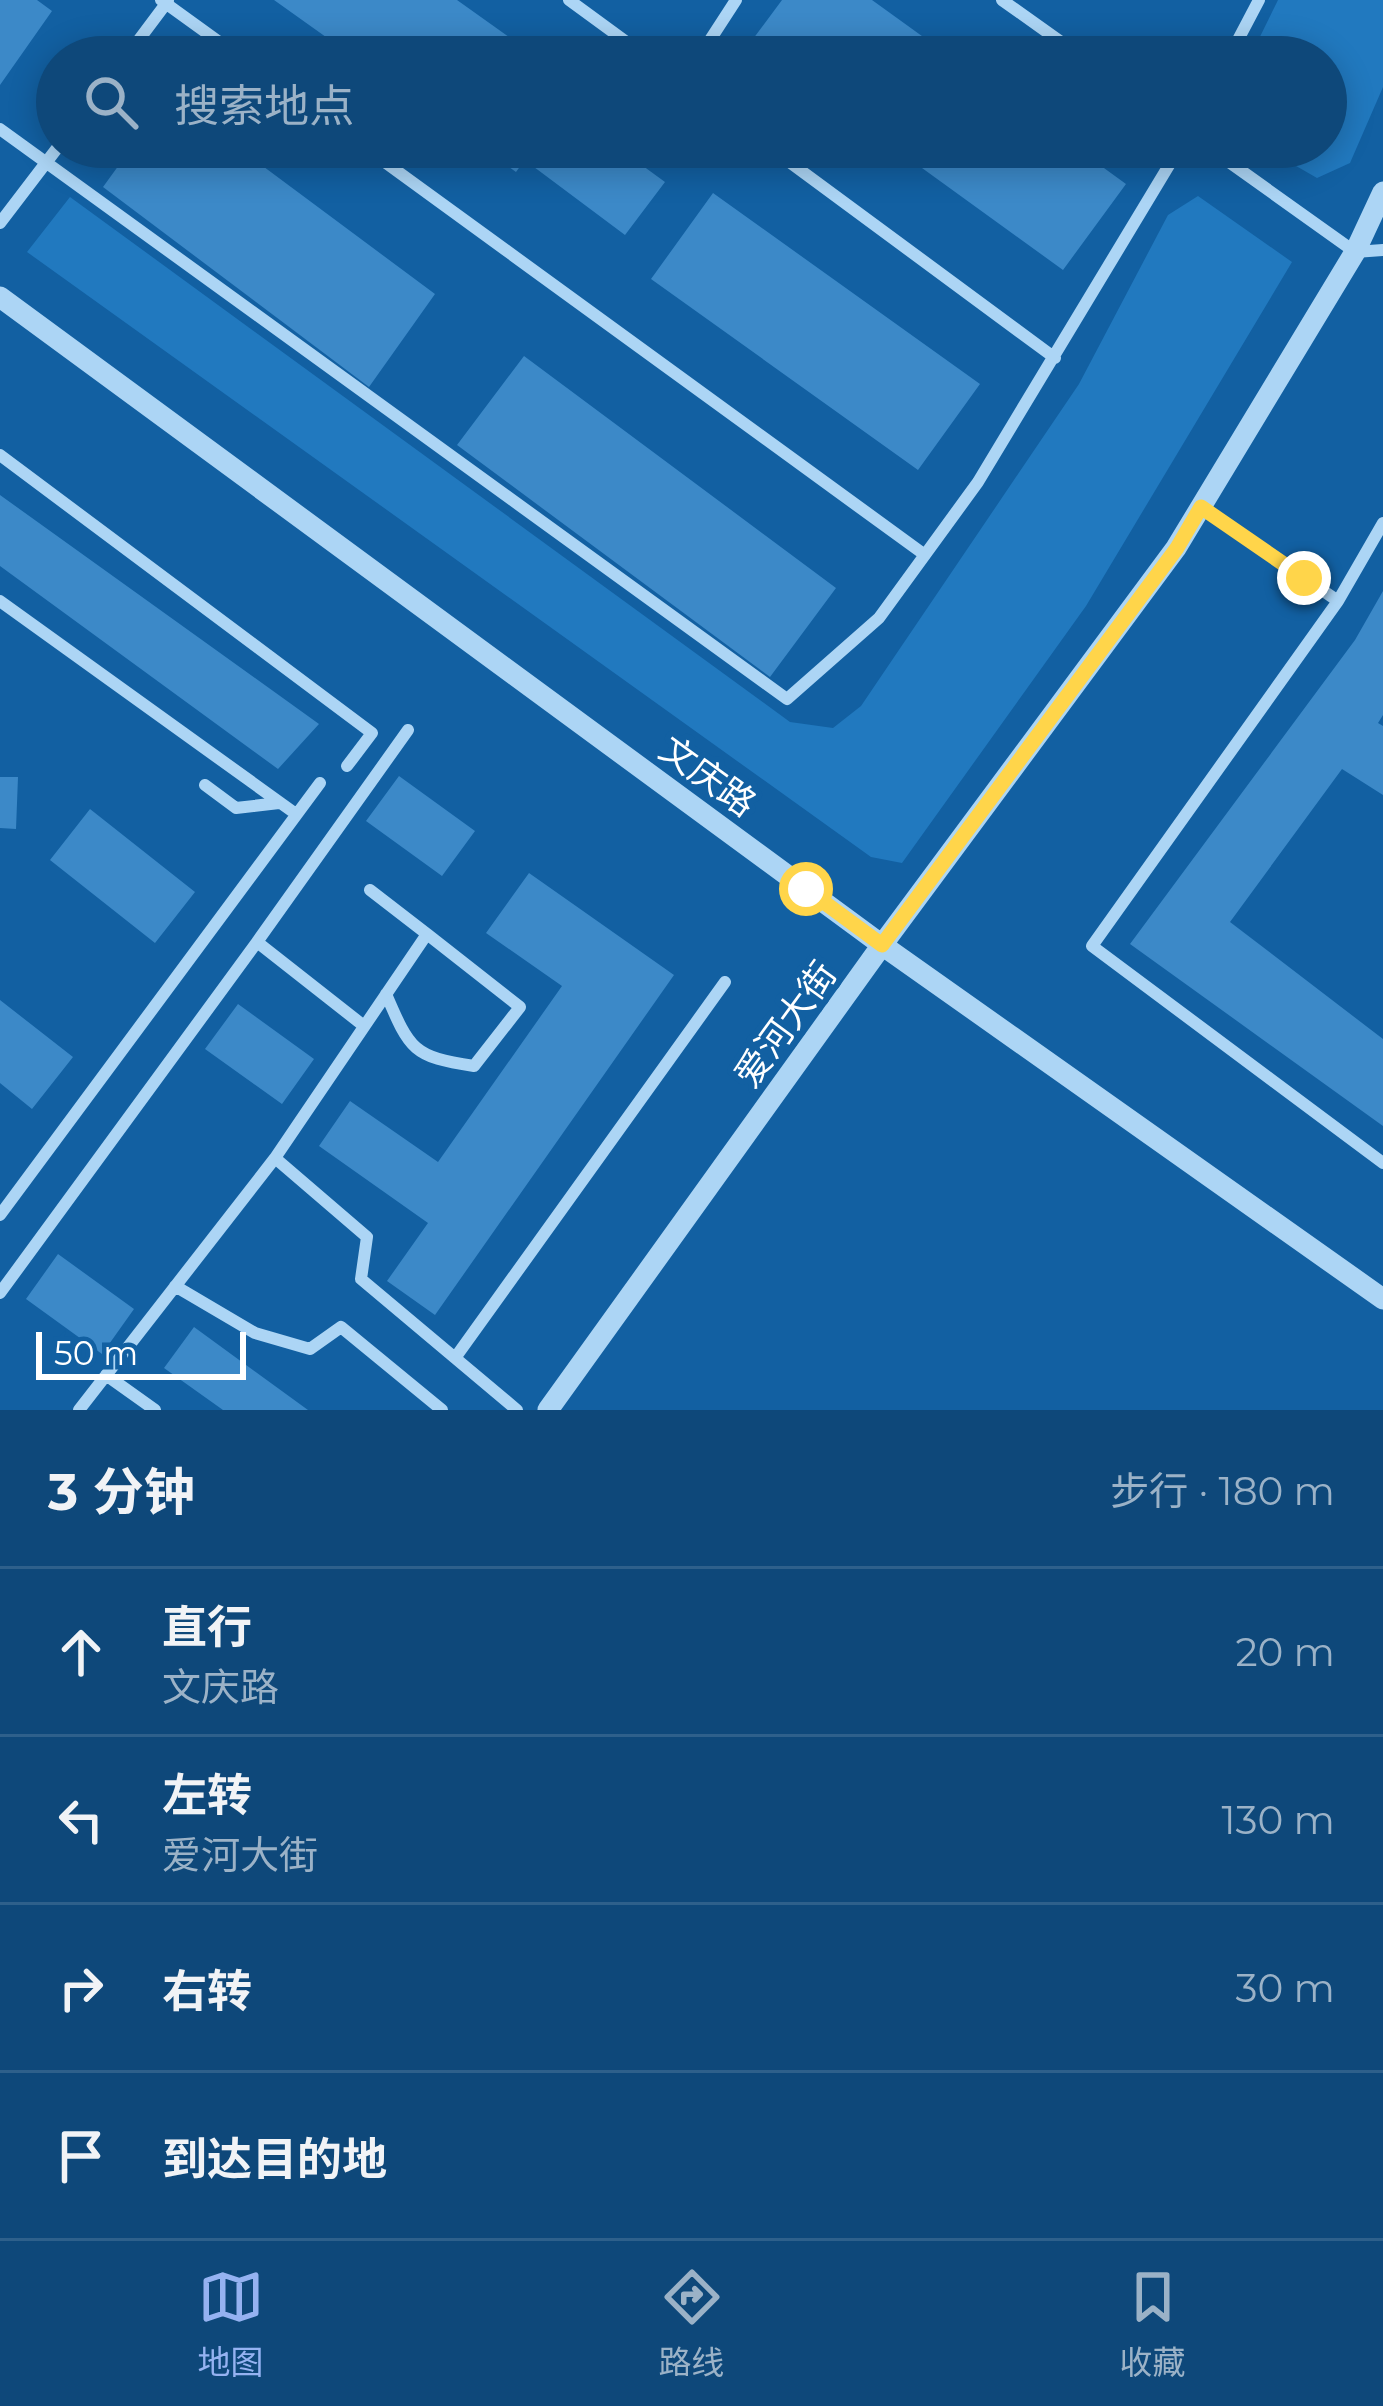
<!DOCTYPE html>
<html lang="zh">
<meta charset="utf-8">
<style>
body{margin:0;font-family:Montserrat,"Noto Sans SC",sans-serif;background:#174f7f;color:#f1f3f6}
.scale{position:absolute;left:36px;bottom:30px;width:210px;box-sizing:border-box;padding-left:12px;border:6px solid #fff;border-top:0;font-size:33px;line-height:42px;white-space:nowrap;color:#fff;-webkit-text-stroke:9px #1260a2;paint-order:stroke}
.stop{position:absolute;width:36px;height:36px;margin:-27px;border:9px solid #ffd54a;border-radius:50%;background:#fff}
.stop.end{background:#ffd54a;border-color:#fff;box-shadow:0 3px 12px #0008}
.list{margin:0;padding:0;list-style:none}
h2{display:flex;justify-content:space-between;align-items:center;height:156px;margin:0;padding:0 48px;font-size:51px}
h2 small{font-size:39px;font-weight:400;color:#9bb2c7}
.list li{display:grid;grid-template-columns:78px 1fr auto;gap:36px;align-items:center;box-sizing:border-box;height:168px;padding:0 48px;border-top:3px solid #2e608b}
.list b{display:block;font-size:45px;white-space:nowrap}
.list p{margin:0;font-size:39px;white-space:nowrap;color:#9bb2c7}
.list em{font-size:39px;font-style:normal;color:#9bb2c7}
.icon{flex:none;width:66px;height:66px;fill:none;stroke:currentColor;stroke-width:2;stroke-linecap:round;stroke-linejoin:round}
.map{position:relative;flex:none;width:1383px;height:1410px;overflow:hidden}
.search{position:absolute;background:#0e487a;box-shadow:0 6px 30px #0003;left:36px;right:36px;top:36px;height:132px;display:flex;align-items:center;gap:30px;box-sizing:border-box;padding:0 42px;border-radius:66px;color:#9bb2c7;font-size:45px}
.sheet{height:828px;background:#0e487a}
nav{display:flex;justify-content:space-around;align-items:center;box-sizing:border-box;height:168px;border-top:3px solid #2e608b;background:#0e487a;font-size:33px;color:#9bb2c7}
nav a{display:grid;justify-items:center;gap:6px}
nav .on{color:#95b2f1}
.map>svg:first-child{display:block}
.green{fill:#2179bf}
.building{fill:#3c89c8}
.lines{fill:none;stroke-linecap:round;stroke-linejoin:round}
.minor{stroke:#acd5f5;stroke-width:12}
.tertiary{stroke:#acd5f5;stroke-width:21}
.route{stroke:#ffd54a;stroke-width:15}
.labels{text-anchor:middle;stroke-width:12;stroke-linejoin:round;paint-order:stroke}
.street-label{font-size:36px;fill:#fff;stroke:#1260a2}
</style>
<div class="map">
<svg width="1383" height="1410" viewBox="0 0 1383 1410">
<rect width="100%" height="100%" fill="#1260a2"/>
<path class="green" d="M1278 0H1383V87L1350 163 1317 178 1263 147H1326V57H1250Z
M1198 196 1292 262 1086 606 902 863 871 857 27 252 70 197 790 722 833 728 861 706 1079 384 1168 215Z"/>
<path class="building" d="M0 0H37L52 11 0 85Z
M274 0H457L537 57H354Z
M782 0H872L951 57H769L750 43Z
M132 147H237L435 294 369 387 103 187Z
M481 147H534L516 172Z
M549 147H617L665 182 625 235 534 167Z
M893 147H1075L1126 184 1063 270Z
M713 193 980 384 918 470 651 279Z
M524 356 836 588 770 677 457 445Z
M0 495 319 724 278 769 0 566Z
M1383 591V715L1378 723 1383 726V795L1342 769 1230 922 1383 1039V1126L1130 944 1355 640Z
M399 776 475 831 442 876 366 821Z
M0 777H18L16 829 0 828Z
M90 809 195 892 155 943 50 860Z
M529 873 674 975 435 1315 387 1281 428 1223 319 1146 350 1101 438 1162 562 986 486 933Z
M0 1000 73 1057 32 1109 0 1083Z
M238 1004 314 1059 282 1104 205 1049Z
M58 1254 134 1309 102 1354 26 1299Z
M194 1327 308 1410H223L164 1368Z"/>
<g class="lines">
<path class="minor" d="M161 0 240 57
M569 0 647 57
M1002 0 1082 57
M126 57 168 1
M699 57 736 0
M1229 57 1259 0
M0 129 787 699 879 618 978 482 1180 147
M364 147 925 555
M769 147 1055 358
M1208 147 1355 252 1383 250
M0 223 58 147
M0 455 372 733 347 766
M1201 507 1338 601 1092 946 1383 1163
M0 601 296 814
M1338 601 1383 523
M205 785 236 808 279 803
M370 890 427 934
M386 994C410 1050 413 1057 474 1066L520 1007 427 934 275 1158 367 1237 361 1279 517 1410
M364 1026 257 942 408 730
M0 1215 320 783
M175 1286 255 1333 310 1349 341 1327 442 1410
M0 1293 257 942
M455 1358 725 982
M106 1375 155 1410
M79 1410 275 1158"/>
<path class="tertiary" d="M0 297 882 945 1383 1299
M548 1410 882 945 1176 548 1355 252 1383 192"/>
</g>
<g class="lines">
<path class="route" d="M806 889 882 945 1177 548 1201 507 1304 578"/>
</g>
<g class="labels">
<g class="street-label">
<text transform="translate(708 776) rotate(36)" y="13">文庆路</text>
<text transform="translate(785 1024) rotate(-54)" y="13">爱河大街</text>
</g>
</g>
</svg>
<div class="scale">50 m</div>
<div class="stop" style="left:806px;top:889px"></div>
<div class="stop end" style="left:1304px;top:578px"></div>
<div class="search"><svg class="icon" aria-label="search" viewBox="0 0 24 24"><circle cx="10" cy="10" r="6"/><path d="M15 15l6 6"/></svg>搜索地点</div>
</div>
<section class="sheet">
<h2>3 分钟<small>步行 · 180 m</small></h2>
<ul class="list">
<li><svg class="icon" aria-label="ahead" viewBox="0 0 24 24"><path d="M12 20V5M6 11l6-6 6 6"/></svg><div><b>直行</b><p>文庆路</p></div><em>20 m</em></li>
<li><svg class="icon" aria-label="left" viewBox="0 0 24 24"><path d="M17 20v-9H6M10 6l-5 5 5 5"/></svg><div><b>左转</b><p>爱河大街</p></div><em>130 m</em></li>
<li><svg class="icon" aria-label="right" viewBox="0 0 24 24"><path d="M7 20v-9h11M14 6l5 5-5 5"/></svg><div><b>右转</b></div><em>30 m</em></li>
<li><svg class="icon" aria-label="arrive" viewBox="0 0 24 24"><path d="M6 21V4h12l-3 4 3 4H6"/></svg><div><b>到达目的地</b></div></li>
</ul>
</section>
<nav>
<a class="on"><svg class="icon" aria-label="map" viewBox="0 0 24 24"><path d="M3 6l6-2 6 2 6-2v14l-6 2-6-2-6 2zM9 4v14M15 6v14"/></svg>地图</a>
<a><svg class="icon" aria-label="directions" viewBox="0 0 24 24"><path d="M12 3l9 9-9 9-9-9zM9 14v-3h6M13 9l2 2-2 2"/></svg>路线</a>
<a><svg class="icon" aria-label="saved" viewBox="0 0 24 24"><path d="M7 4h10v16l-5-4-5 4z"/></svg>收藏</a>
</nav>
